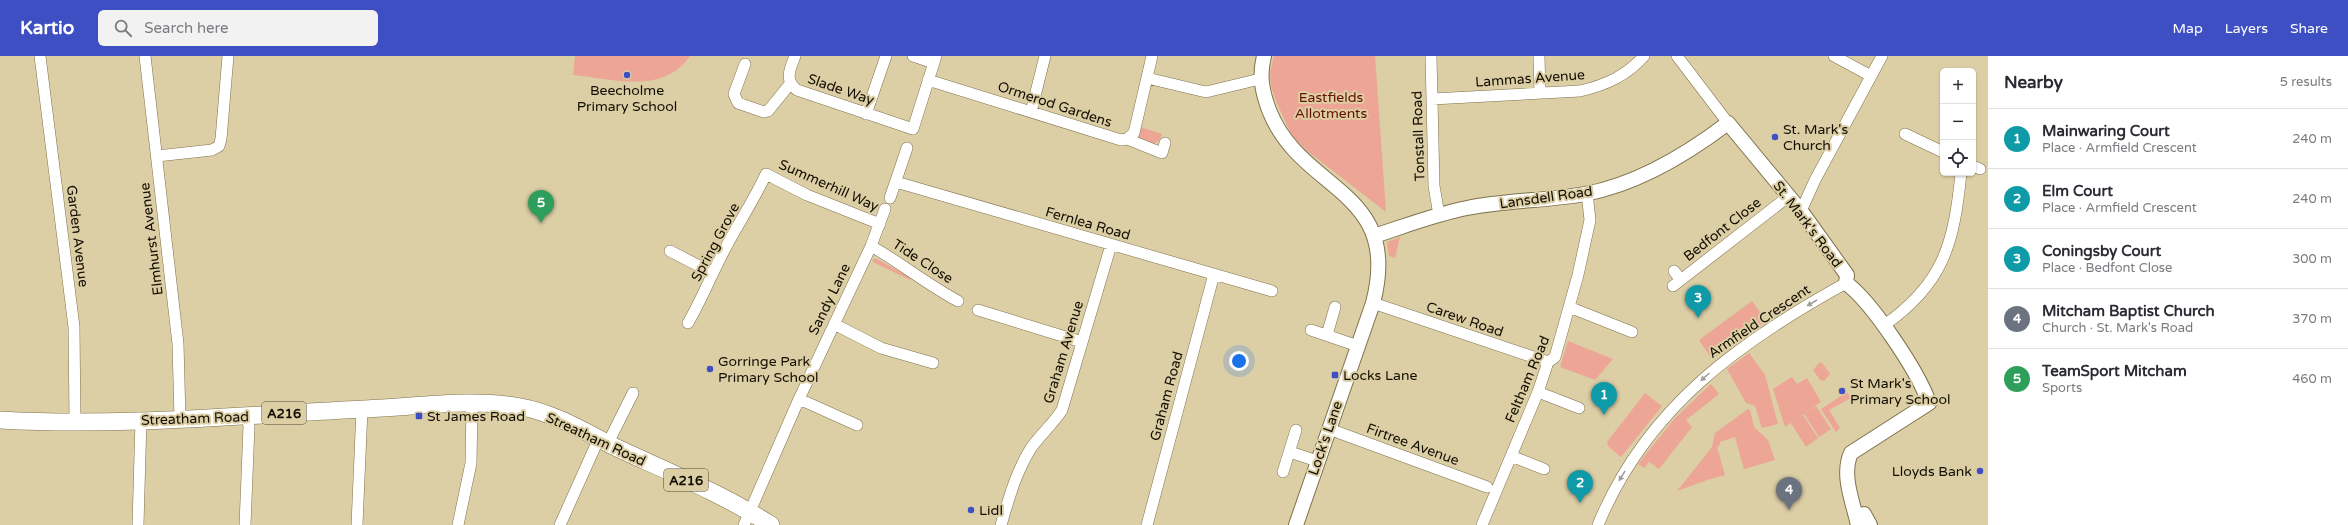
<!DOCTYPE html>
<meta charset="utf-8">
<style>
body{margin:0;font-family:"Varela Round",sans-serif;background:#f2f2f3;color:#2b2b33}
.controls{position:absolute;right:12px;top:12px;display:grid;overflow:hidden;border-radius:6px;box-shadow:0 1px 3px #0004}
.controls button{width:36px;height:36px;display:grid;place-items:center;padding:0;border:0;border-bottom:1px solid #e1e1e2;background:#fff;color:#2b2b33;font:20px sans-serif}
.you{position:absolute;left:1239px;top:305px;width:14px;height:14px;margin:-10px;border:3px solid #fff;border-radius:50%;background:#1a73e8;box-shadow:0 0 0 6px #1a73e833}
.badge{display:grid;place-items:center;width:26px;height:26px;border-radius:50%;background:#3e4fc3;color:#fff;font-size:13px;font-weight:700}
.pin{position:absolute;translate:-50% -33px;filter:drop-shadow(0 1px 2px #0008)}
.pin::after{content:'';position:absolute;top:21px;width:14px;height:12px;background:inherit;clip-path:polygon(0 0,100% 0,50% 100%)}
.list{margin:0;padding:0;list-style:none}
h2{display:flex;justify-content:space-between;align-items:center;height:52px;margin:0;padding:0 16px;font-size:17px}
h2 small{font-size:13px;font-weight:400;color:#7c7c81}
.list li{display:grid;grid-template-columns:26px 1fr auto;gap:12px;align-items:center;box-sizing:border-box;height:60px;padding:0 16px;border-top:1px solid #e1e1e2}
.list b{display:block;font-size:15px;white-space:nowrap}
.list p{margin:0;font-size:13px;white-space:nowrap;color:#7c7c81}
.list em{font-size:13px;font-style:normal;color:#7c7c81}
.icon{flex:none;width:22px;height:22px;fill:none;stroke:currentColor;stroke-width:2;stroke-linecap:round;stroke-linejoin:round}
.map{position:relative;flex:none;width:1988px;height:469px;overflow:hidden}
header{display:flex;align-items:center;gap:24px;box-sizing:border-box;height:56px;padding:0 20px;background:#3e4fc3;color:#fff}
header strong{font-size:19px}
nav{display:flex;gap:22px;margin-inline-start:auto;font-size:14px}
.search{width:280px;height:36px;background:#f2f2f3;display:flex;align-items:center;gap:10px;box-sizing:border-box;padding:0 14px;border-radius:6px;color:#7c7c81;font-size:15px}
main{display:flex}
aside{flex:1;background:#fff}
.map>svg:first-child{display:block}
.green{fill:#eda596}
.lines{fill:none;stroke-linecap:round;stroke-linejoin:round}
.minor-casing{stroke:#7f724c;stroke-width:12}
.tertiary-casing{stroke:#7f724c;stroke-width:16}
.primary-casing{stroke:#7f724c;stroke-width:18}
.minor{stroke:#fff;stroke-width:11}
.tertiary{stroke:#fff;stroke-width:14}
.primary{stroke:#fff;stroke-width:17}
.oneway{fill:#a19f9a}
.poi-dot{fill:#3e4fc3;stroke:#dccea5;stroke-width:1.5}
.labels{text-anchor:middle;stroke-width:4;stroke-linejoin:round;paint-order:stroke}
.shield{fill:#dccea5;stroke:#4f4833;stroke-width:1}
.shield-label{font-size:13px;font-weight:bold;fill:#130e02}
.street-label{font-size:14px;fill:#130e02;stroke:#dccea5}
.poi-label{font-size:14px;fill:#130e02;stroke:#dccea5;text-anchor:start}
.park-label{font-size:14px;fill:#691004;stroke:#dccea5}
</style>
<header>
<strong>Kartio</strong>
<div class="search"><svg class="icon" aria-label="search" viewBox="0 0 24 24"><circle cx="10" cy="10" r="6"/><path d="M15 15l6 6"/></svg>Search here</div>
<nav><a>Map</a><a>Layers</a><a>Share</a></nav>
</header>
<main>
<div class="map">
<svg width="1988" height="469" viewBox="0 0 1988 469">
<rect width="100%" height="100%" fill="#dccea5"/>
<path class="green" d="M575 0H690C663 39 614 23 573 19Z
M1274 0H1375L1386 156 1306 94 1291 78 1276 45 1271 30 1270 16Z
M1140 71 1162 78 1159 85 1153 88 1139 83Z
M1400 181 1395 202 1389 200 1387 186Z
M873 203H877L911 222 910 224 873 206Z
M1752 245 1766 265 1712 303 1699 284Z
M1568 285 1613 303 1595 324 1560 311Z
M1749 297 1765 319 1778 368 1762 372 1755 350 1746 347 1727 313Z
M1820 306 1823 308 1830 318 1824 325 1820 324 1813 314Z
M1792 321 1797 328 1807 322 1821 346 1785 371 1773 333Z
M1711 328 1719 338 1686 364 1692 371 1659 413 1649 406 1644 412 1638 408 1675 362Z
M1847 336 1851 342 1829 354 1840 372 1836 376 1821 353Z
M1645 337 1662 350 1621 401 1608 390 1607 386Z
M1816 350 1831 373 1819 381 1804 358Z
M1748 353 1750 354 1754 371 1768 384 1775 404 1744 413 1735 381 1720 386V389L1717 391 1725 419 1707 424 1677 435 1712 391 1715 377Z
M1803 359 1818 382 1806 391 1791 367Z"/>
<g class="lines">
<g class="minor-casing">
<path id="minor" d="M40 0 74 271 75 365
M145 0 178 288 180 363
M795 0C790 13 784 24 797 34L913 73 936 0
M913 0 934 7
M1431 0 1434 130 1439 159
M1539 0 1540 37
M1677 0 1728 67
M1834 0 1871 20
M745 8 734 38 738 47 764 56 768 55 790 28
M1147 22 1206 36 1260 23
M928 24 1121 84 1127 83 1162 97 1165 87
M1432 43 1580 35C1606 29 1626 20 1644 0
M1031 56 1045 0
M866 58 886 0
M1905 78 1943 96
M1127 83 1134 77 1152 0
M157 100 212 94 219 90 221 83 228 0
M1973 110 1980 113
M896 126 1272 235
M890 142 907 92
M1801 155 1815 124 1882 0
M871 190C901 207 928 229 958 245
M670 195 713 217
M1674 215 1681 224
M1673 230 1789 140
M1373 247 1548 306
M1569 251 1632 276
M978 254 1082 286
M688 267C702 243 712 217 725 193 738 168 754 144 766 118L807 139 880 168
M834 268 881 292 933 307
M1883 270C1944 228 1954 187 1961 117
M1311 274 1358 290
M1327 279 1335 251
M1538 336 1579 352
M799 343 857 369
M1329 373 1487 431
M608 387 633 337
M1290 396 1317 405
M1511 400 1544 413
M1283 416 1296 374
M138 469 141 363
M245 469 249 370 247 360
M357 469 362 353
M458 469 471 407 472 348
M560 469 599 382
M744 469 799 343 871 190 885 153
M1001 469C1009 442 1016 416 1031 392 1041 378 1053 368 1062 354L1111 189
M1147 469 1214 218
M1482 469 1538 336 1548 306 1555 301 1578 219 1590 164 1587 137
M1598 469C1646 352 1739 286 1846 227"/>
</g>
<g class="tertiary-casing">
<path id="tertiary" d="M1264 0C1259 20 1262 35 1269 54 1301 137 1403 132 1373 247L1296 469
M1374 180C1405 170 1436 158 1467 152 1506 144 1546 145 1585 138 1638 128 1686 99 1728 67L1801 155 1847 219 1846 227C1872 246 1919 317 1929 347L1851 397C1841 419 1853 446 1858 469
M1864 458 1870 469"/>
</g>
<g class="primary-casing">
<path id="primary" d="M0 364C121 371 244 359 365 353 416 351 471 342 521 351 555 357 587 377 617 392 669 416 723 438 771 469"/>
</g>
<use href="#minor" class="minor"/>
<use href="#tertiary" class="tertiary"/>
<use href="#primary" class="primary"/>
</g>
<defs><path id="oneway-solid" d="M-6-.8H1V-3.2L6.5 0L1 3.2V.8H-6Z"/></defs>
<g class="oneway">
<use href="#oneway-solid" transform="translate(1812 247) rotate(149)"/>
<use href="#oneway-solid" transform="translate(1705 321) rotate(138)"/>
<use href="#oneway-solid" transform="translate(1622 420) rotate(121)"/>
</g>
<g class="poi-dot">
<circle cx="627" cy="19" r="4"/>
<circle cx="1775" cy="81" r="4"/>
<circle cx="710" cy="313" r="4"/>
<rect x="1331" y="315" width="8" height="8" rx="2"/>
<circle cx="1842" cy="335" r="4"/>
<rect x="415" y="356" width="8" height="8" rx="2"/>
<circle cx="1980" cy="415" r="4"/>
<circle cx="971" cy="454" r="4"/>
</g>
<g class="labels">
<g class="shield">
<rect x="262" y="346" width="44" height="22" rx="3"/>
<rect x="664" y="413" width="44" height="22" rx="3"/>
</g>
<g class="shield-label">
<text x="284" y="362">A216</text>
<text x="686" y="429">A216</text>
</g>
<g class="street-label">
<text transform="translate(1530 22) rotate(-4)" y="5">Lammas Avenue</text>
<text transform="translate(841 33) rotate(19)" y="5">Slade Way</text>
<text transform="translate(1055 48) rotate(18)" y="5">Ormerod Gardens</text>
<text transform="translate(1418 80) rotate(-92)" y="5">Tonstall Road</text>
<text transform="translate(829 129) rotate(24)" y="5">Summerhill Way</text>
<text transform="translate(1546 141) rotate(-8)" y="5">Lansdell Road</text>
<text transform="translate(1088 167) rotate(16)" y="5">Fernlea Road</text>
<text transform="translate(1808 168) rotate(53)" y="5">St. Mark's Road</text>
<text transform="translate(1722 173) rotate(-38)" y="5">Bedfont Close</text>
<text transform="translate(78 180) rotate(83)" y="5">Garden Avenue</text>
<text transform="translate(151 183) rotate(-97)" y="5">Elmhurst Avenue</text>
<text transform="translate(715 186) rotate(-62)" y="5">Spring Grove</text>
<text transform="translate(923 205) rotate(33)" y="5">Tide Close</text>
<text transform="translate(829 243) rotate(-64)" y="5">Sandy Lane</text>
<text transform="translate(1465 263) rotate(19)" y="5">Carew Road</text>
<text transform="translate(1759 265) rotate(-34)" y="5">Armfield Crescent</text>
<text transform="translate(1063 296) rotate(-73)" y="5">Graham Avenue</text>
<text transform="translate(1527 323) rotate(-67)" y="5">Feltham Road</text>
<text transform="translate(1166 340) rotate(-75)" y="5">Graham Road</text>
<text transform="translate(195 362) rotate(-2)" y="5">Streatham Road</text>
<text transform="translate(1325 382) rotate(-71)" y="5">Lock's Lane</text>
<text transform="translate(596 383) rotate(25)" y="5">Streatham Road</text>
<text transform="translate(1413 388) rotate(20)" y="5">Firtree Avenue</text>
</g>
<g class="poi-label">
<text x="627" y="39" text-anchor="middle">Beecholme<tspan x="627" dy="16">Primary School</tspan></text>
<text x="1783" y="78">St. Mark's<tspan x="1783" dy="16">Church</tspan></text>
<text x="718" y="310">Gorringe Park<tspan x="718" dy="16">Primary School</tspan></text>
<text x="1343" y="324">Locks Lane</text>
<text x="1850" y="332">St Mark's<tspan x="1850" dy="16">Primary School</tspan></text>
<text x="427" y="365">St James Road</text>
<text x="1972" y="420" text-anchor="end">Lloyds Bank</text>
<text x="979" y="459">Lidl</text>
</g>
<g class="park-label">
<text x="1331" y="46">Eastfields<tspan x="1331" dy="16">Allotments</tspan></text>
</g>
</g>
</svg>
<div class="controls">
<button>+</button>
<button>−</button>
<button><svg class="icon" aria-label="locate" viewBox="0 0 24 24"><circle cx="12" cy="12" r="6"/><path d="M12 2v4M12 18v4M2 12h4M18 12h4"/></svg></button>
</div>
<div class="you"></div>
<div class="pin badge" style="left:1604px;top:359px;background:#0f9aa8">1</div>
<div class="pin badge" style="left:1580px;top:447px;background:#0f9aa8">2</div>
<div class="pin badge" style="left:1698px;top:262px;background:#0f9aa8">3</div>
<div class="pin badge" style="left:1789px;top:454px;background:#6b7280">4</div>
<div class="pin badge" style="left:541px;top:167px;background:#2e9e5b">5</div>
</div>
<aside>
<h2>Nearby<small>5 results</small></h2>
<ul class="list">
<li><span class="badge" style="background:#0f9aa8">1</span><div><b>Mainwaring Court</b><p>Place · Armfield Crescent</p></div><em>240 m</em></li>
<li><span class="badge" style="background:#0f9aa8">2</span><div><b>Elm Court</b><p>Place · Armfield Crescent</p></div><em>240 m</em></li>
<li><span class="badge" style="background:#0f9aa8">3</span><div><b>Coningsby Court</b><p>Place · Bedfont Close</p></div><em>300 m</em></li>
<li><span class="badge" style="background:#6b7280">4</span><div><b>Mitcham Baptist Church</b><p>Church · St. Mark's Road</p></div><em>370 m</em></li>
<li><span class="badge" style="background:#2e9e5b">5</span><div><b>TeamSport Mitcham</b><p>Sports</p></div><em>460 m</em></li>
</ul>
</aside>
</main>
